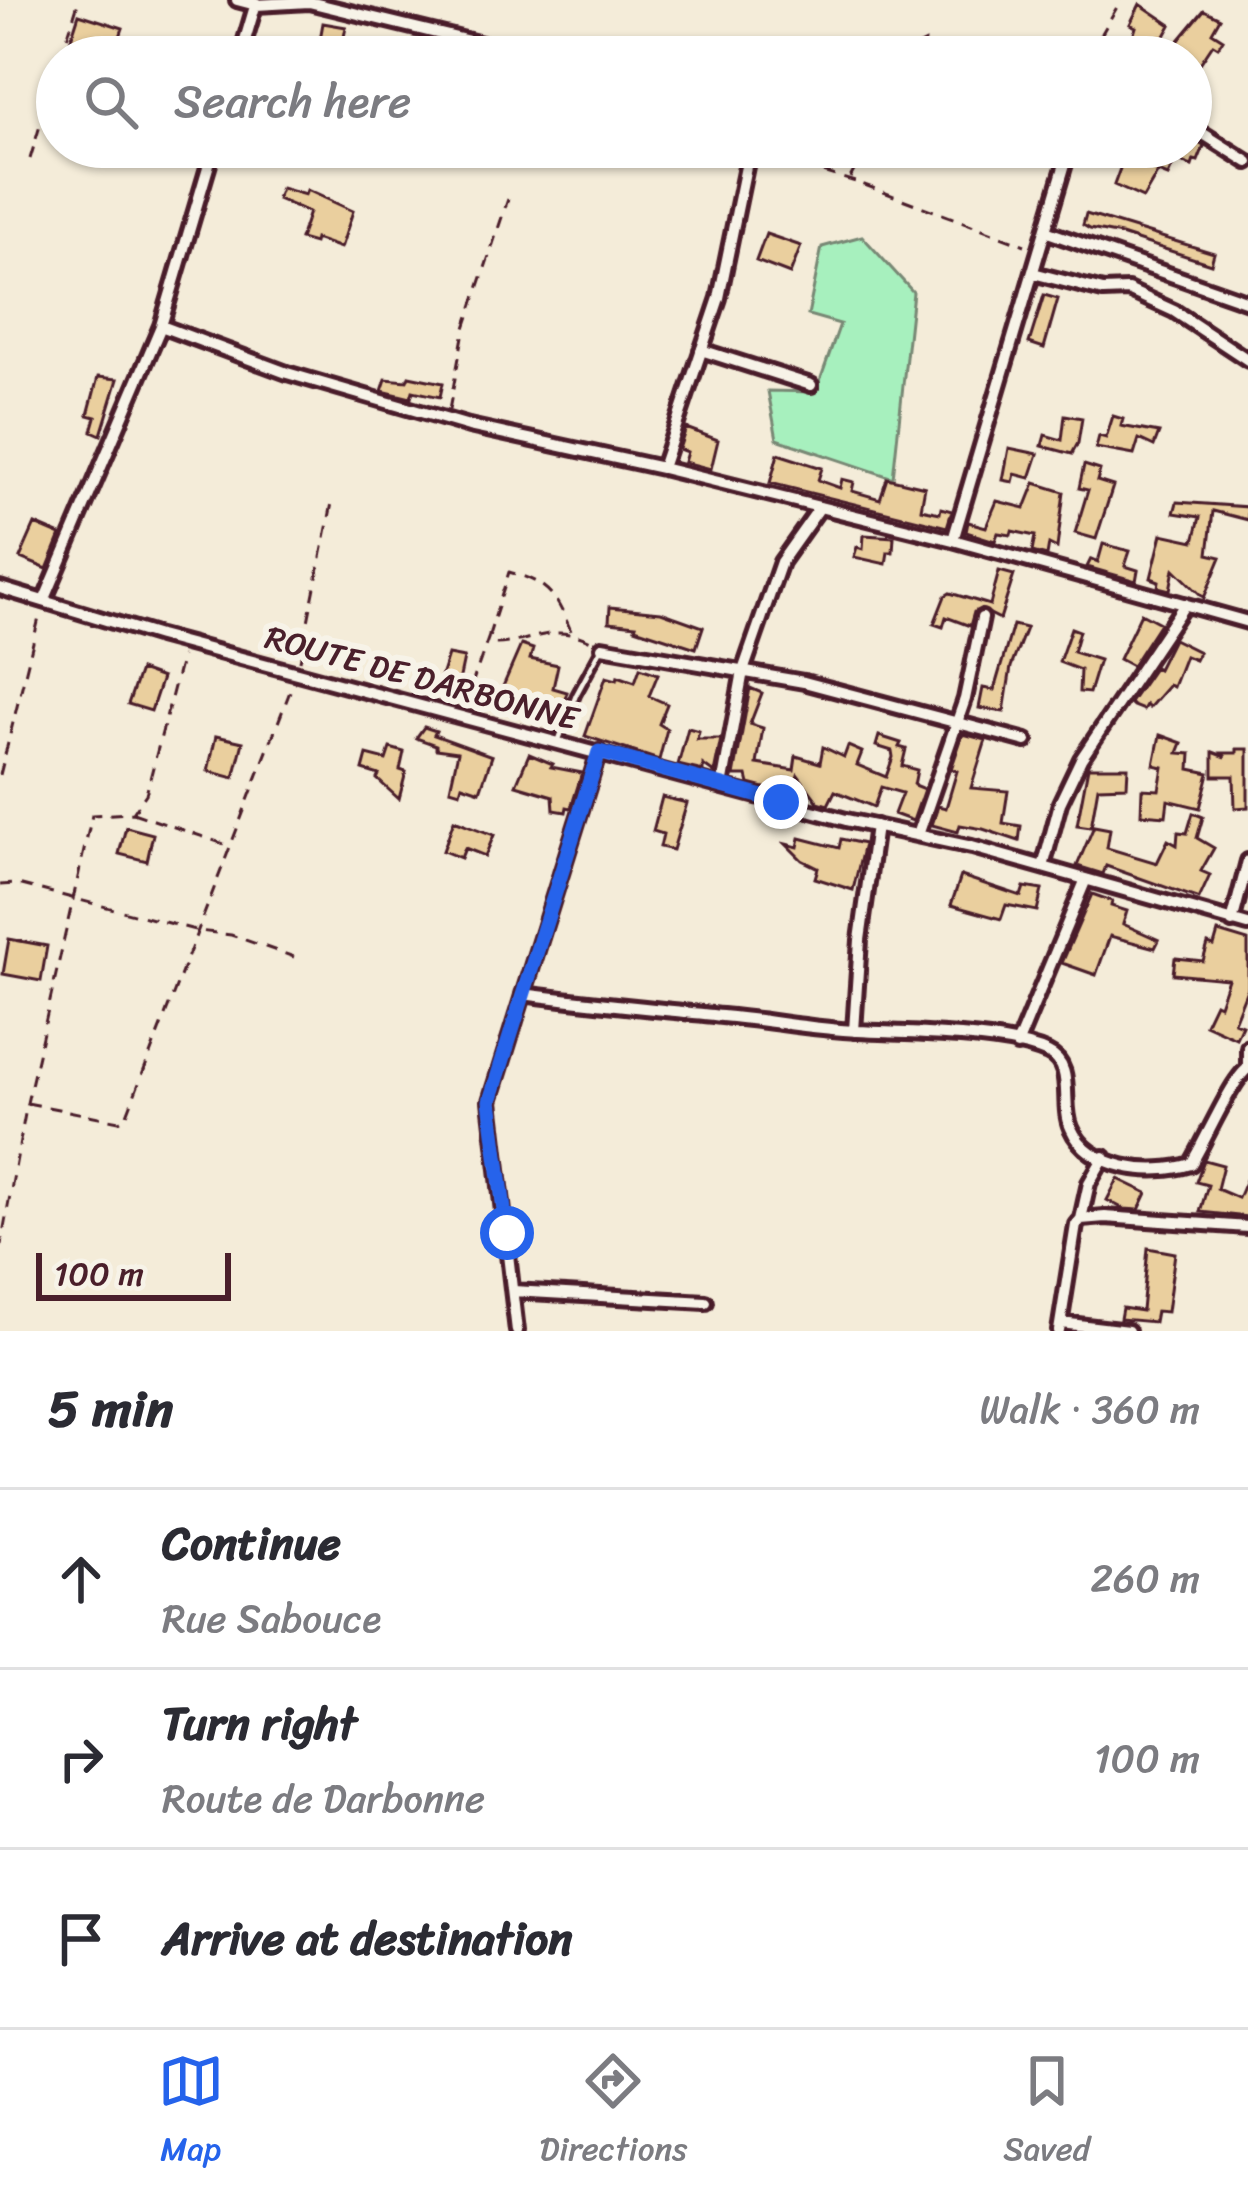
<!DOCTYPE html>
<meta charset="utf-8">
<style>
body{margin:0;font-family:Sriracha,sans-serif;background:#f7f7f7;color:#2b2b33}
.scale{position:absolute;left:36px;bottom:30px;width:195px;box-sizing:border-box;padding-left:12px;border:6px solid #4a1f2b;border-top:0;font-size:33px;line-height:42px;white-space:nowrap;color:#4a1f2b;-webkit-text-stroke:9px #f7f3e8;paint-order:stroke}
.stop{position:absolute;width:36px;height:36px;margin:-27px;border:9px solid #2563eb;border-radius:50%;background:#fff}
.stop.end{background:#2563eb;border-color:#fff;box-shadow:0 3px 12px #0008}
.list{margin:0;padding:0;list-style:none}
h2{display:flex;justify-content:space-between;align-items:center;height:156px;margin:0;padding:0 48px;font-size:51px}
h2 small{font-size:39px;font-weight:400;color:#7c7c81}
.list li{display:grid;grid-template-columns:78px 1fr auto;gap:36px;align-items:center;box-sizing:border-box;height:180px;padding:0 48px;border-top:3px solid #e1e1e2}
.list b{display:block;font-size:45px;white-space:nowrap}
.list p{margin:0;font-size:39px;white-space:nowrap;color:#7c7c81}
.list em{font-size:39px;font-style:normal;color:#7c7c81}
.icon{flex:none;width:66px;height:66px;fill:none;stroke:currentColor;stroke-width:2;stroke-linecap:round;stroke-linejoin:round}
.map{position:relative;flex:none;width:1248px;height:1331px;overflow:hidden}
.search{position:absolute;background:#fff;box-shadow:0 3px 9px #0004;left:36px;right:36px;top:36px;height:132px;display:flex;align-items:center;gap:30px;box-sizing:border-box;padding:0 42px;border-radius:66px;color:#7c7c81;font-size:45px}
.sheet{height:696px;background:#fff}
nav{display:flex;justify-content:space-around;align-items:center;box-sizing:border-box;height:168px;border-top:3px solid #e1e1e2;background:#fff;font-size:33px;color:#7c7c81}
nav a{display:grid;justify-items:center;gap:6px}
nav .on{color:#2563eb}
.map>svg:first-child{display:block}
.green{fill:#a7f0be;stroke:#788874;stroke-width:3}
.building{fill:#eacf9e;stroke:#4a1f2b;stroke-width:3}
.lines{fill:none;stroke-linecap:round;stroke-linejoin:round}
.lane-casing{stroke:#4a1f2b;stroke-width:14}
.street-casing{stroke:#4a1f2b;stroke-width:20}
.path{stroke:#4a1f2b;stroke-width:3;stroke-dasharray:12 9;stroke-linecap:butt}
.lane{stroke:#f7f3e8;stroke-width:4.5}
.street{stroke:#f7f3e8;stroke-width:10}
.route{stroke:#2563eb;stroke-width:15}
.labels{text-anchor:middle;stroke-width:12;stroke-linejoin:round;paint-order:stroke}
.street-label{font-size:33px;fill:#4a1f2b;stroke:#f7f3e8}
</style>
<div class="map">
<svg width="1248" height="1331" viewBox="0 0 1248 1331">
<rect width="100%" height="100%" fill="#f4ecd9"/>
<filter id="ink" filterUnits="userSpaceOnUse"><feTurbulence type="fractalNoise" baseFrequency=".00833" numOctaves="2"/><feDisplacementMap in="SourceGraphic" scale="24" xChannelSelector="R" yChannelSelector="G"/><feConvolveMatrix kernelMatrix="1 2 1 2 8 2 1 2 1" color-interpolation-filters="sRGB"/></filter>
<g filter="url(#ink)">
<path class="green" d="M862 236 913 292 893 478 777 439 768 391 816 392 840 324 808 315 822 247Z"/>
<path class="building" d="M1140 4 1171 25 1155 54 1131 43 1136 27 1130 24Z
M1204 10 1220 18 1212 32 1223 39 1218 47 1213 44 1191 77V57H1165Z
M79 14 123 28 113 57H95L68 48Z
M323 23 346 27 340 57 317 56Z
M1191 140 1204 146 1198 161 1194 160 1192 166 1175 160 1168 176 1158 172 1143 198 1114 185 1122 163 1106 158 1109 147 1153 166 1160 147H1191Z
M281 188 305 195 307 190 353 211 341 248 315 239 314 243 300 239 309 212 277 199Z
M1086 214 1214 253 1211 264 1121 235 1090 229 1083 225Z
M766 234 801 246 790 274 756 261Z
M1044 295 1058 299 1044 348 1029 343Z
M409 376 443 383 440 397 413 391 411 398 382 391 386 379 407 381Z
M98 377 118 379 101 435 92 431 96 417 88 415Z
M1065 415 1082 418 1078 443 1072 454 1042 446 1045 435 1062 440Z
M1113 416 1123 419 1121 426 1159 433 1154 446 1139 439 1134 455 1096 448 1099 436 1106 438Z
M686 428 718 440 711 469 684 462 687 452 679 449Z
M1009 448 1038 454 1030 478 1015 474 1013 482 1003 480Z
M778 454 822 468 818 480 840 488 842 479 854 482 852 491 880 499 887 478 925 487 921 509 940 513 941 508 952 511 947 527 770 483Z
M1084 465 1100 470 1097 481 1113 486 1096 539 1075 533 1088 490 1079 488Z
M1035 483 1064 492 1057 548 1049 544 1047 556 1032 552 1035 536 1012 531 1011 535 998 533 995 541 966 532 968 522 986 527 997 501 1025 508Z
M1177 502 1248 507V520L1213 511 1208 554 1221 557 1204 598 1174 569 1170 590 1158 587 1159 581 1151 578 1162 534 1194 541 1200 517 1174 513Z
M35 524 61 535 47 569 20 558Z
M864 535 894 537 893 552H888L886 564 854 557 857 547 863 549Z
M1103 544 1130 551 1125 566 1138 570 1136 581 1087 567 1091 559 1098 562Z
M999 571 1014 575 1000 619 980 609 974 612 970 626 946 617 943 627 934 624 945 596 950 593 990 605Z
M610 607 661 612 703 627 696 648 635 628 636 625 609 622Z
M1141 613 1160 623 1132 666 1119 659Z
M1013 625 1026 628 1011 667 1004 712 979 708 983 688 994 690Z
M1071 628 1079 631 1073 652 1099 660 1089 693 1079 692 1080 670 1059 662Z
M1173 639 1199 652 1195 660 1185 656 1173 687 1169 685 1149 708 1146 705 1143 710 1133 706 1130 703 1155 667 1158 669Z
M521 645 533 649 530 659 558 665 553 688 567 692 558 724 545 720 547 713 528 707 531 700 501 691Z
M448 655 464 658 456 696 436 692Z
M640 668 658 674 649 696 667 704 659 724 667 729 659 760 585 736 606 677 617 680 618 676 635 682Z
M140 670 162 678 151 711 128 704Z
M750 688 762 693 750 724 763 728 757 764 794 770 796 756 820 763 823 747 844 757 848 746 862 752 857 765 886 777 893 757 892 751 876 746 879 736 901 743 899 747 906 749 902 766 917 770 914 785 924 789 913 821 894 814 902 793 881 787 874 807 835 791 828 805 818 802 798 775 793 792 784 790V793L749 784 747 776H734Z
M424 727 436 731 434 735 492 756 480 791 462 785 460 792 450 789 458 752 436 749V745L416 738Z
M688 728 699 731 697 739H721L714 773 703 765V771L678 765Z
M963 734 986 740 971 788 1008 791 1003 823 1021 826 1019 841 983 829 960 825 958 832 932 825 938 806 946 808 957 771 951 769Z
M1160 735 1182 743 1178 753 1191 754 1190 769 1209 773 1200 808 1168 800 1166 816 1141 814 1142 789 1159 790 1163 767 1154 765Z
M216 736 243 742 234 778 208 771Z
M390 748 404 752 400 770 406 772 399 799 377 779 379 775 363 770 367 755 386 760Z
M1237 749H1248V807L1235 808 1234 776H1213V752L1226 757 1222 753H1237Z
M529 754 553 764 551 767 582 773 571 808 567 807 566 812 554 810 553 796 516 785Z
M1088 767H1128L1127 786 1098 787 1091 827 1077 825Z
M662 797 687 803 673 850 660 847 663 834 653 831Z
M1193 813 1203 817 1197 838 1214 848 1201 871 1210 875 1199 899 1106 866 1103 874 1077 866 1094 826 1110 829 1107 848 1157 863 1168 840 1177 845 1178 832 1187 833Z
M454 820 494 835 485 856 465 848 461 858 443 851Z
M126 827 153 834 147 861 119 854Z
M800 838 839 848 841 839 864 844 853 890 815 878 818 868 802 860 786 844 798 847Z
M961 876 1021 896 1024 887 1042 890 1037 911 1006 905 1001 919 951 905Z
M1092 894 1112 901 1111 906 1127 911 1123 924 1159 940 1155 948 1110 936 1096 975 1062 963Z
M1218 932 1248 941V987L1234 1022 1242 1025 1236 1038 1205 1024 1215 1003 1219 1005 1228 979 1173 974 1175 958 1203 961 1208 944 1214 946Z
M9 939 47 946 41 981 3 974Z
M1204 1160 1223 1165 1217 1189 1238 1198 1248 1175V1217L1200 1212 1208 1185 1196 1182Z
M1118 1179 1147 1193 1139 1210 1124 1209 1107 1200Z
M1148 1248 1175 1253 1167 1312 1156 1311 1154 1322 1120 1319 1122 1308 1142 1311Z"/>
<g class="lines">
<g class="lane-casing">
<path id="lane" d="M558 742 576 695 601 649"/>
</g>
<g class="street-casing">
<path id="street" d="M237 0 256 5 309 2 535 57
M240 57 256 3
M1191 126 1248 162
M1045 231 1248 302
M1033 273 1103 291 1128 290 1174 311 1248 360
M161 326 287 373 469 426 662 468 953 540 1248 622
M701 350 811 385
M662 468 719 298 750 147
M953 540 1070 147
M0 588 159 636 846 820 972 847 1248 925
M44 601 161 326 214 147
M602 647 804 682 1026 741
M722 786 743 671 781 562 820 507
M918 835 965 699 982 618
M1043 867 1060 803 1081 759 1185 604
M1232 922 1248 861
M523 994C589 1003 656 1009 722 1016 768 1020 813 1029 858 1031 908 1034 1004 1033 1048 1053 1076 1066 1060 1104 1071 1128 1089 1170 1153 1176 1191 1164 1205 1142 1231 1081 1247 1069
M854 1031 860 940 876 826
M1017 1045 1086 879
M1248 1047V1069
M1081 1219 1089 1183 1104 1157
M513 1291 706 1302
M1061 1323 1128 1331
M517 1331 490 1101 599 752
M1059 1331 1076 1225 1081 1219 1105 1217 1248 1227"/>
</g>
<path class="path" d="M61 57 79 0
M897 57 926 42 979 57
M1095 57 1101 35 1121 0
M763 154 862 184 1025 245
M30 159 57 69
M850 178 867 147
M449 410 464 331 508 199
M571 631C555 594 549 583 509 572L489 635 495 644C534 643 551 622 591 641
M300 661 332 503
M464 706 489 636
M0 775 40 614
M133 813 230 846
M0 885 18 884 199 931 231 935 294 957
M27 1103 119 1121 126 1117 294 681
M0 1250 27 1103 92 815 133 813 146 794 182 656"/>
<use href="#lane" class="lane"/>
<use href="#street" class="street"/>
</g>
</g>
<g class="lines" filter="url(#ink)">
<path class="route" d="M507 1233 490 1101 599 752 781 802"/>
</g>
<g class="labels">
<g class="street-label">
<text transform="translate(422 677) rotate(15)" y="12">ROUTE DE DARBONNE</text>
</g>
</g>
</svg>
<div class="scale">100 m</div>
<div class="stop" style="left:507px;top:1233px"></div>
<div class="stop end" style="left:781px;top:802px"></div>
<div class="search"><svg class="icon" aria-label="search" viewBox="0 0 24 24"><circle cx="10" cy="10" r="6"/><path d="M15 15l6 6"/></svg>Search here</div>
</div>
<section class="sheet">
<h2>5 min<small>Walk · 360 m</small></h2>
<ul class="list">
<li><svg class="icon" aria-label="ahead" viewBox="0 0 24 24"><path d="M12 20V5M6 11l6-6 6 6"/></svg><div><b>Continue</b><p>Rue Sabouce</p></div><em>260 m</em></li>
<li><svg class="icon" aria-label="right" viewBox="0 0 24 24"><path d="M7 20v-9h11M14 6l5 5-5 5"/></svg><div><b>Turn right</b><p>Route de Darbonne</p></div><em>100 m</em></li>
<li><svg class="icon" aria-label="arrive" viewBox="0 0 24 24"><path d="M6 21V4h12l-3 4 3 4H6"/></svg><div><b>Arrive at destination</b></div></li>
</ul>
</section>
<nav>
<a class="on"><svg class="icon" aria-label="map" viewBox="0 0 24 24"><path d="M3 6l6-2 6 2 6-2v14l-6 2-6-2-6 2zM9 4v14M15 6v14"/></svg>Map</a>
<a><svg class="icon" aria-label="directions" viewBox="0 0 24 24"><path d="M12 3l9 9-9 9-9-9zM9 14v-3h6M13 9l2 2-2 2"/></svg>Directions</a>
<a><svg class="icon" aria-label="saved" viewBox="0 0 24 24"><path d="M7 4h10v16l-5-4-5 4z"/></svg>Saved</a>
</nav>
